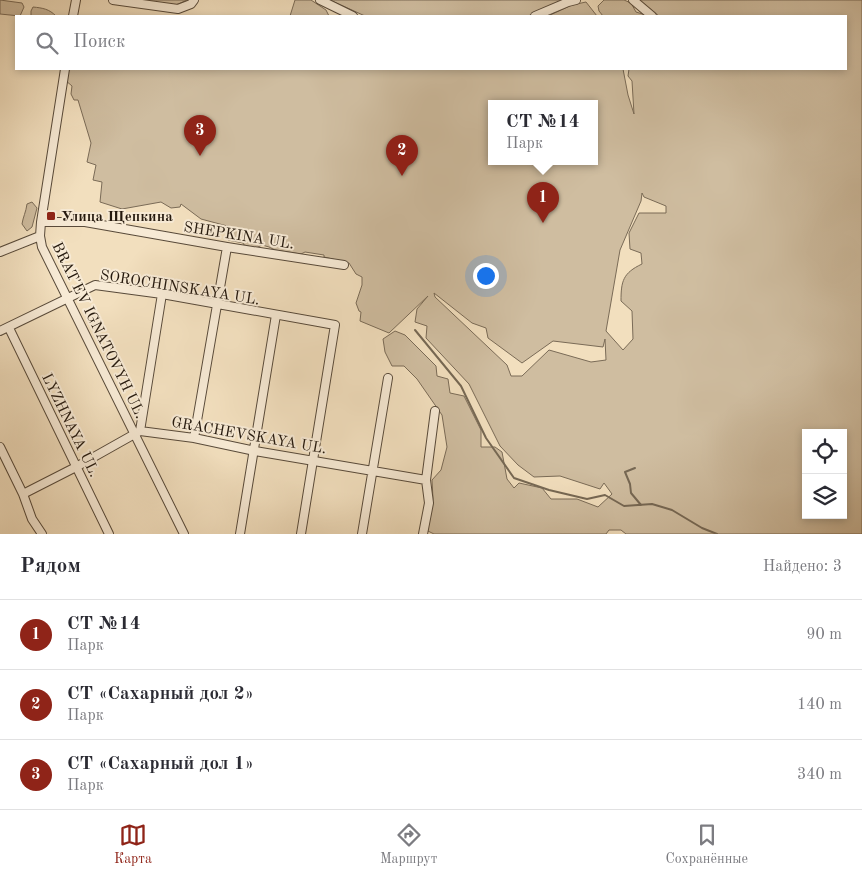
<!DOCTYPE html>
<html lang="ru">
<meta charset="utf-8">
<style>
body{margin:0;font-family:"Old Standard TT",serif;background:#f2f2f3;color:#2b2b33}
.controls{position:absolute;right:15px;bottom:15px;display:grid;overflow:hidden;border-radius:0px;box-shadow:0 2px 8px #0003}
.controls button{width:45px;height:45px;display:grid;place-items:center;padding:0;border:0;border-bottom:1px solid #e1e1e2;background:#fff;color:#2b2b33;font:25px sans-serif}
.you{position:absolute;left:485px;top:275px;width:18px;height:18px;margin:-12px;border:4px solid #fff;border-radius:50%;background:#1a73e8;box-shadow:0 0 0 8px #1a73e833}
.badge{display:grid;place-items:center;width:32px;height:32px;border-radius:50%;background:#8f2418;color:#fff;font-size:16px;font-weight:700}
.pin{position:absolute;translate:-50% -41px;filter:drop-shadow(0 1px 2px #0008)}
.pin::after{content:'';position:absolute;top:26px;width:18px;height:15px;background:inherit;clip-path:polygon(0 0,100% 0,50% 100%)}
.popup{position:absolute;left:488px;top:100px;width:110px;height:65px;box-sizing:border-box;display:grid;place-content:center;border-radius:0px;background:#fff;filter:drop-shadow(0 1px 4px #0005);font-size:16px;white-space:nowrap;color:#7c7c81}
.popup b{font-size:19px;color:#2b2b33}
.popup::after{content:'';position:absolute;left:50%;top:100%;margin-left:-10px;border:10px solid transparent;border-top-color:#fff}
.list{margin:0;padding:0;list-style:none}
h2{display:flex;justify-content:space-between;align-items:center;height:65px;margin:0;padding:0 20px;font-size:21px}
h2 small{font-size:16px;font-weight:400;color:#7c7c81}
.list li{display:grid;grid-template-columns:32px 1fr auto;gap:15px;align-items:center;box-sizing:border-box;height:70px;padding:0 20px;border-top:1px solid #e1e1e2}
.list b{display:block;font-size:19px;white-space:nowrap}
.list p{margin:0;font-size:16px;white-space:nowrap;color:#7c7c81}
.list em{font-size:16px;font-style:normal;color:#7c7c81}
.icon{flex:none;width:28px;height:28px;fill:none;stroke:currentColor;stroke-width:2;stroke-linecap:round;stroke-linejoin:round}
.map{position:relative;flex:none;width:862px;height:534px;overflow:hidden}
.search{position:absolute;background:#fff;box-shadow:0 2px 8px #0003;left:15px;right:15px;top:15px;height:55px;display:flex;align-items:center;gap:12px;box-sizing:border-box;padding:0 18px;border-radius:0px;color:#7c7c81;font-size:19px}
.sheet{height:275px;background:#fff}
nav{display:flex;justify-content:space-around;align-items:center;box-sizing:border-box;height:70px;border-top:1px solid #e1e1e2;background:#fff;font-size:14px;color:#7c7c81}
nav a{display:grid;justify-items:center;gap:2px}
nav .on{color:#8f2418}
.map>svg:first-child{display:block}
.green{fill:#cfbda0;stroke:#7a6b57;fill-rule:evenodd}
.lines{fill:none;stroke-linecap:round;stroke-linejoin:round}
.stream{stroke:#766854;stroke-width:2}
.minor-casing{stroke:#584a3a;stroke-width:10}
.minor{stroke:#f7ead5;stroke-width:8}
.poi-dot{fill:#8f2418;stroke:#f7ead5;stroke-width:2}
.labels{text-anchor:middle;stroke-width:4;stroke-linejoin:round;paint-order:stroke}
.poi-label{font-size:15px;font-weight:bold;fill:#25190e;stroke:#f7ead5;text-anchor:start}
.street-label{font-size:15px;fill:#25190e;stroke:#f7ead5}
</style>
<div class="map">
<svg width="862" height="534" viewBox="0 0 862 534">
<rect width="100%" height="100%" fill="#f2dfbe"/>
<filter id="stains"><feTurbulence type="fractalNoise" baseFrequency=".004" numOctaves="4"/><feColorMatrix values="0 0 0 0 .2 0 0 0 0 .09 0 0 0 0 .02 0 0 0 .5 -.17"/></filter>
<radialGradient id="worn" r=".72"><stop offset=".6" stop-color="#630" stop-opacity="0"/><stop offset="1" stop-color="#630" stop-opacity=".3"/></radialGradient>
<path class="green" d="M0 0 22 3 24 7 20 16 0 14Z
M134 0H187L176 5Z
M295 0H311L326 10 329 16H290Z
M330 0H568L528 16H365Z
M604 0H624L631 3 636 12 649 16H603L599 11 598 6Z
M639 0H862V534H626L621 530H609L606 534H434L426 530 433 499 432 480 441 470 447 447 442 415 417 379 404 366H392L385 352 383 339 395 331 405 335 436 366 437 376 448 379 450 393 464 396 481 430V447H495L502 452 507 479 514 488 519 483 542 488 551 499H577L598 507 612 494 604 483 600 489 560 476 534 477 518 465 500 446 469 384 426 338 427 326 415 322 417 309 428 296 389 333 360 321 361 312 359 311 356 303 362 285V277L356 274 349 263 324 257V255L305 252 301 254 275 250 269 247 262 245 256 248 244 245 243 243 228 240 231 227 201 219 181 204 180 207 171 208 161 202 122 209 100 202 102 182 93 180 96 165 87 162 91 143 78 100H74L71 94 72 86 65 80 67 69H623L628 95 634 114 632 81 628 76 629 69H846V16H659ZM492 104H594V162H492ZM642 193 644 197 666 206V213H639L629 233 630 249 641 253 642 264C623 273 621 281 621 301L632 311 633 339 623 350 606 331 620 250 641 201ZM434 293 472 323 486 328 488 338 522 363 553 341 603 347 605 339 606 360 591 362 549 350 522 376H511L507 365 435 297ZM806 433H843V515H806Z
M586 2 597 16H548L572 5Z
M33 7C43 8 49 9 56 16H31V11Z
M32 202 37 208 32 227 27 231 22 224C23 217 26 212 27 204Z"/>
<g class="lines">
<path class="stream" d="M415 330 461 386 486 438 514 478 549 490 587 499 605 495 624 506 652 504 672 510 702 528 717 534
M635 468 625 472 630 484 631 493 641 505"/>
<g class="minor-casing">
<path id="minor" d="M113 0 178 9 191 4 194 0
M320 0 353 16
M633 0 652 16
M73 16 76 0
M535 16 568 2 576 0
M65 69 41 222 40 236 42 247 184 534
M41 222H85L227 247 344 265
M0 252 40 236
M9 328 109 534
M0 331 95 285 162 294 335 325 301 534
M140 431 162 294
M194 438 227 247
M0 447 23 494 32 519 42 534
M23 494 76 467 140 431 194 438 255 451 426 480
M240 534 276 315
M362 534 388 378
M423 534 429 503 426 480 435 411"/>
</g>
<use href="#minor" class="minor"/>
</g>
<rect class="poi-dot" x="46" y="211" width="10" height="10" rx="2.5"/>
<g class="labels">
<g class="poi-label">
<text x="61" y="221">Улица Щепкина</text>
</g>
<g class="street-label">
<text transform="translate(239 235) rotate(9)" y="5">SHEPKINA UL.</text>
<text transform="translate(180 287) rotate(9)" y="5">SOROCHINSKAYA UL.</text>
<text transform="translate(99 330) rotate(64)" y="5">BRAT'EV IGNATOVYH UL.</text>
<text transform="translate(71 425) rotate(64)" y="5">LYZHNAYA UL.</text>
<text transform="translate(249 435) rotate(10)" y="5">GRACHEVSKAYA UL.</text>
</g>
</g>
<rect width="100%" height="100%" filter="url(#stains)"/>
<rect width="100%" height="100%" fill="url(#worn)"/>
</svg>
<div class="controls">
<button><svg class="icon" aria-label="locate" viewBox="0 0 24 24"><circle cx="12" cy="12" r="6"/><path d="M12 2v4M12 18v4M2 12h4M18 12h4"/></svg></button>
<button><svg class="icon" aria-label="layers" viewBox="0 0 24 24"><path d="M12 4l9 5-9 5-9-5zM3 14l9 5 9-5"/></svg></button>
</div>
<div class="you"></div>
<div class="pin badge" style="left:543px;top:223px">1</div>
<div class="popup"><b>СТ №14</b>Парк</div>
<div class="pin badge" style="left:402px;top:176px">2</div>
<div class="pin badge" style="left:200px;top:156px">3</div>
<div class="search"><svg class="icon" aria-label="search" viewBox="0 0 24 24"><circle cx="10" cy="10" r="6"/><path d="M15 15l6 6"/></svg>Поиск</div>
</div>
<section class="sheet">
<h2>Рядом<small>Найдено: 3</small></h2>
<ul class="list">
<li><span class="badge">1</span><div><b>СТ №14</b><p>Парк</p></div><em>90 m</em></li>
<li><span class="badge">2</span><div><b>СТ «Сахарный дол 2»</b><p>Парк</p></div><em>140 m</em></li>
<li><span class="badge">3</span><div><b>СТ «Сахарный дол 1»</b><p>Парк</p></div><em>340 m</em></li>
</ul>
</section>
<nav>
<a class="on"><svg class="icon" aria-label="map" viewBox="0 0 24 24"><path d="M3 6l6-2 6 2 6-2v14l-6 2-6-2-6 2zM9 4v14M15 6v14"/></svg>Карта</a>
<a><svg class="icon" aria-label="directions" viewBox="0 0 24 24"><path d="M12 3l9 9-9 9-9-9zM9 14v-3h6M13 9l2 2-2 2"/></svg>Маршрут</a>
<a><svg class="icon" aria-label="saved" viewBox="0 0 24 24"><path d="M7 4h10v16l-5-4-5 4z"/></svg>Сохранённые</a>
</nav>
